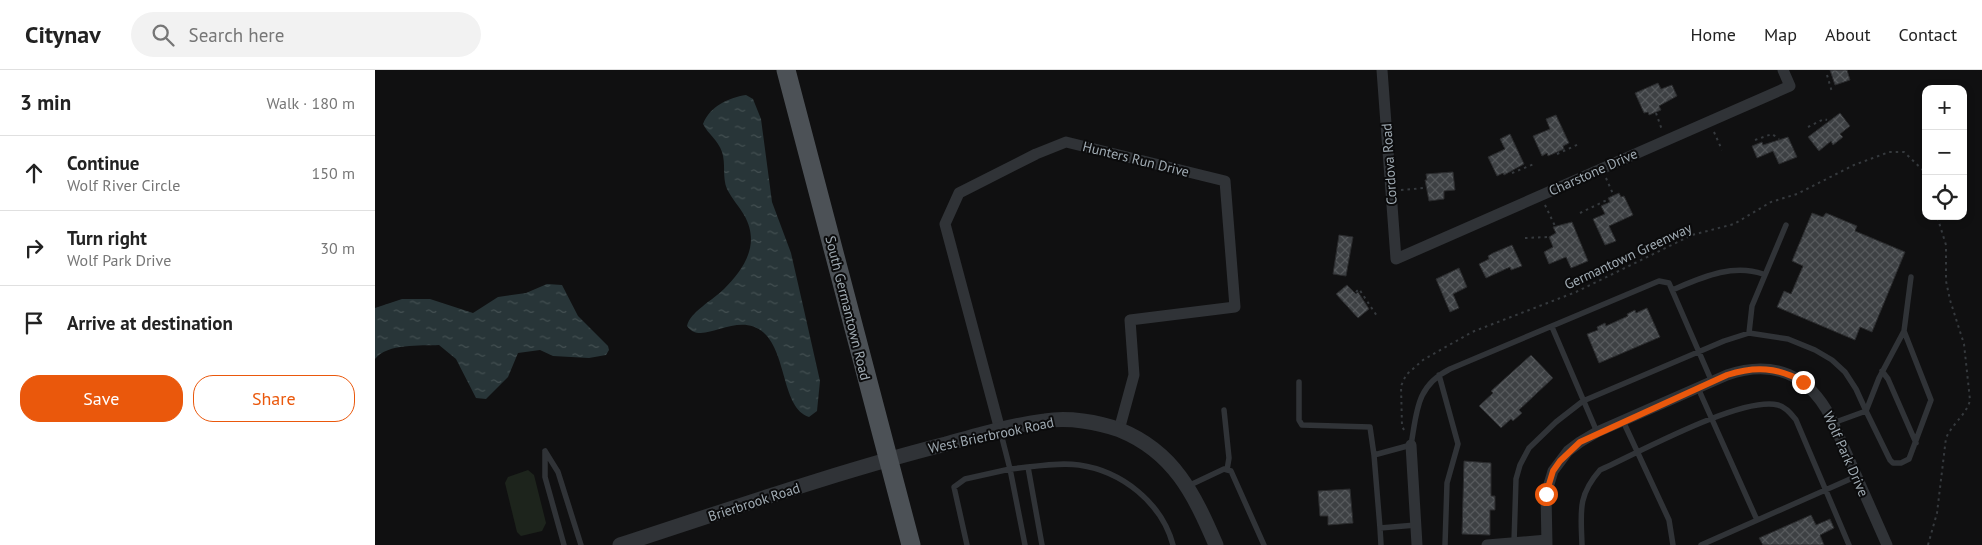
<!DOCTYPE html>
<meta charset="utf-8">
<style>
body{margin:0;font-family:"PT Sans",sans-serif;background:#f2f2f2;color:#222}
.controls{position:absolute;right:15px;top:15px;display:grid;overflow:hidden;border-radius:10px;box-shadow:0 2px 8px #0003}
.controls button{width:45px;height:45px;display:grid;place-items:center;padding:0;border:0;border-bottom:1px solid #e0e0e0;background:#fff;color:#222;font:25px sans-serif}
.stop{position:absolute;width:15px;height:15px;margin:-11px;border:4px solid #ea580c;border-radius:50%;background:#fff}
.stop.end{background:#ea580c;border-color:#fff;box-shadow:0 1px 5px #0008}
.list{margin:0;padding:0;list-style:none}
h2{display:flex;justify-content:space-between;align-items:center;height:65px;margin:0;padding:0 20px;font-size:21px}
h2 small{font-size:16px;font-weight:400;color:#767676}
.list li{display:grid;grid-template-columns:32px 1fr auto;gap:15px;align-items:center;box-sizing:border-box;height:75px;padding:0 20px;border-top:1px solid #e0e0e0}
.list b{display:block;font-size:19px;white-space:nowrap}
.list p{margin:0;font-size:16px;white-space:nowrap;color:#767676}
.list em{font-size:16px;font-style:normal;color:#767676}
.actions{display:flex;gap:10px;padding:15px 20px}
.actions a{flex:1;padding:11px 0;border:1px solid #ea580c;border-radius:20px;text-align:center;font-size:18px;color:#ea580c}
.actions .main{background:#ea580c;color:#fff}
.icon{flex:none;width:28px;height:28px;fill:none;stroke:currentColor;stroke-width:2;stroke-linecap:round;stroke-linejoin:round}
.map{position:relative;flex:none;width:1607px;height:475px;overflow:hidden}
header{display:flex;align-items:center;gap:30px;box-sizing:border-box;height:70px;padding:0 25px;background:#fff;border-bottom:1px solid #e0e0e0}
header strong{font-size:24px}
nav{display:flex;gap:28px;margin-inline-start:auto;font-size:18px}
.search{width:350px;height:45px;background:#f2f2f2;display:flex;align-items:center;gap:12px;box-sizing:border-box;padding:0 18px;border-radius:28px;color:#767676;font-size:19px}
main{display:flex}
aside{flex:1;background:#fff}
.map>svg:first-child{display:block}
.green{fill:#1d241c}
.water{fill:url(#water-ripples)}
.building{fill:url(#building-cross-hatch);stroke:#2a2b2d}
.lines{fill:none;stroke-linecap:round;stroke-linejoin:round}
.path{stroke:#363a3e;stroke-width:2;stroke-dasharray:2.5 4;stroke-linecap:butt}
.service{stroke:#303337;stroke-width:5.5}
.minor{stroke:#303337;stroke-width:11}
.tertiary{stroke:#303337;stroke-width:15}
.primary{stroke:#4c5156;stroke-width:19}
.route{stroke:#ea580c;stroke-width:6}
.labels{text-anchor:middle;stroke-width:4;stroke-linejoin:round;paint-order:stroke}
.street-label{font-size:14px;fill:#a0abb3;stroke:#0b0b0c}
</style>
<header>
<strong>Citynav</strong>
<div class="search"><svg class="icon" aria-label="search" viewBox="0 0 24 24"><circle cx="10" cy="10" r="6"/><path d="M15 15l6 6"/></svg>Search here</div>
<nav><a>Home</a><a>Map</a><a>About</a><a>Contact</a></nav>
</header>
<main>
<aside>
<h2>3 min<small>Walk · 180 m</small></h2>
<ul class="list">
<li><svg class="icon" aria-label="ahead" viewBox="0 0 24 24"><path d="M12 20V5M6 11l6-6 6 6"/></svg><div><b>Continue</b><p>Wolf River Circle</p></div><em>150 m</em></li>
<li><svg class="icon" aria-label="right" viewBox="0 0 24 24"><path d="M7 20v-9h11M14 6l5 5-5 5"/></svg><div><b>Turn right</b><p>Wolf Park Drive</p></div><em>30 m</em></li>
<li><svg class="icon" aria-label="arrive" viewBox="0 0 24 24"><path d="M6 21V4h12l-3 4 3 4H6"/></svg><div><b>Arrive at destination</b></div></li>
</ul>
<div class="actions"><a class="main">Save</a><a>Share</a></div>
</aside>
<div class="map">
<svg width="1607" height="475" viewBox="0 0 1607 475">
<defs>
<pattern id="water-ripples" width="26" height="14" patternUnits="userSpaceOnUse" patternTransform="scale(1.25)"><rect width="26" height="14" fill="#283538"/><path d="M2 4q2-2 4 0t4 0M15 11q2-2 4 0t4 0" fill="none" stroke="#445052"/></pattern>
<pattern id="building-cross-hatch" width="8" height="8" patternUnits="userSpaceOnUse" patternTransform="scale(1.25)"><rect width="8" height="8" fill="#3e4144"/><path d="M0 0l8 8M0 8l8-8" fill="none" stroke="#575a5d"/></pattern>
</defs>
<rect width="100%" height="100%" fill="#101011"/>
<path class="green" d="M153 400 159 405 171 453 167 461 146 466 142 462 130 413 133 407Z"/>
<path class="water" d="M371 25 378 29 386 49 397 132 416 183 429 240 445 311 442 341 434 347C407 338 412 284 389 263 362 239 327 278 312 256 315 242 338 230 349 219 369 199 386 174 369 145 364 136 357 129 352 119 347 107 351 94 347 82 343 70 333 64 328 54 335 36 353 28 371 25Z
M172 214 187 215 203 246 233 276 234 280 231 285 214 288 178 286 165 280 143 283 133 307 111 329 101 328 81 289 64 275C45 276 13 273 0 289V238L27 229H55L98 243 123 227 151 223Z"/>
<path class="building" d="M1455 0H1472L1475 10 1460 15Z
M1283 13 1286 19 1297 15 1302 26 1284 36 1286 40 1274 45 1273 42 1269 43 1260 23Z
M1465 43 1475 56 1465 64 1468 67 1458 75 1456 71 1444 81 1433 67Z
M1181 45 1194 73 1188 76 1189 79 1173 86 1172 83 1167 86 1158 66 1175 59 1171 49Z
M1135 64 1149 94 1129 105 1128 103 1122 106 1113 87 1130 79 1125 69Z
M1413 67 1422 87 1404 94 1398 81 1382 88 1377 76 1387 72 1388 75Z
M1078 102 1080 120 1069 121V129L1054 131 1050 110H1052L1051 104Z
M1244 123 1246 127 1249 126 1258 145 1234 156 1241 171 1230 175 1218 149 1230 144 1226 136 1235 132 1233 128Z
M1437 143 1448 147 1451 143 1482 156 1480 161 1530 182 1497 262 1485 257 1480 270 1402 237 1409 221 1416 224 1428 196 1417 191Z
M1197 152 1213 191 1196 198 1191 187 1174 194 1169 182 1178 177 1174 167 1181 163 1178 157Z
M964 165 978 167 971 206 958 204Z
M1137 175 1147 196 1136 200 1135 197 1111 208 1104 194 1114 189 1113 186 1118 183Z
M1084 198 1092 217 1078 224 1084 238 1075 242 1061 209Z
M972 215 981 224 983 222 994 239 983 248 961 224Z
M1272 238 1285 267 1224 293 1212 264 1223 260 1222 257 1230 253 1231 256 1253 246 1252 244 1260 240 1261 243Z
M1156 285 1178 308 1144 340 1147 343 1138 351 1136 349 1126 358 1104 336 1118 323 1116 321Z
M1089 391 1116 393V426H1120V440H1115V465L1087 464Z
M975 419 978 453 953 455V446H945L943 421Z
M1436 445 1441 455 1455 449 1459 458 1445 465 1449 475H1388L1384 468Z"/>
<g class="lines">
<path class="path" d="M1452 5 1457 22
M1281 43 1287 60
M1433 57 1449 49 1452 50
M1339 62 1347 80
M1380 70 1397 64 1404 69
M1182 84 1204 74
M1137 103 1159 94
M1231 108 1238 124
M1026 120 1049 118
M1170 135 1180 156
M1205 143 1232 130
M1150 168 1173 167
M981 222 984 219 1002 246
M1029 360 1027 356 1026 316 1031 305 1048 290 1097 262 1201 222 1317 165 1359 154 1396 132 1422 124 1479 95 1514 82H1529L1551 103
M1553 475 1562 443 1571 368C1577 354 1592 344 1595 330L1589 274 1575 230 1571 211V175L1562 146"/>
<path class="service" d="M1297 220 1337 312
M1177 257 1222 362
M1374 263 1377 236 1411 155
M1507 301 1513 309 1541 373
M1064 305 1083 374 1072 413 1070 475
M924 312V350L927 355 995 357 999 385 1036 375C1042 341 1041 316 1075 299L1284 211 1294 213 1297 220C1326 208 1357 193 1388 204
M1323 318 1382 450
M849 340 854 388 852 400
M1491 341 1504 308 1529 261
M1248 351 1294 450 1298 475
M1458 353 1491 341 1515 390 1518 393H1526L1534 389 1556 330 1529 261 1536 207
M625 360 635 399C657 397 682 392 704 395 747 401 787 433 798 475
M170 381 183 402 206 475
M170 381V407L189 475
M999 385 1005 458 1041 455
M653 397 667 475
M813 416 849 399 856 401 889 475
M1005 458 1006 475
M1139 473 1141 409 1145 395 1154 378 1181 352 1208 331 1349 271 1374 263 1413 269 1440 280 1457 290 1470 302 1481 319 1491 341
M592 475 579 417 590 409 635 399 650 475
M1207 475C1206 443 1202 426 1225 400 1263 383 1366 326 1403 335 1411 337 1416 344 1421 350L1474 475
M1326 475 1482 406"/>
<path class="minor" d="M1007 0 1021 189 1415 16 1408 0
M625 360 570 154 584 123 661 84 691 72 850 111 860 237 755 250 759 305 744 360
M1036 375 1042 475
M1112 475 1172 470
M1172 475 1171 424 1178 401 1193 381 1205 372 1222 362 1352 305C1399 289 1434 305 1456 348L1512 475"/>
<path class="tertiary" d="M245 475C353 440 461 402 571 374 603 365 637 355 670 351 693 347 723 352 745 360 799 382 819 424 841 475"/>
<path class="primary" d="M411 0 536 475"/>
</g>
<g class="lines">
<path class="route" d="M1171 424 1178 401 1185 391 1205 372 1352 305C1380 296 1403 297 1428 312"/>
</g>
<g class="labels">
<g class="street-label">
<text transform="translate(761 89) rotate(14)" y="5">Hunters Run Drive</text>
<text transform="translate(1014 94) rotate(-94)" y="5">Cordova Road</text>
<text transform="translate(1218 102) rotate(-24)" y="5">Charstone Drive</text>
<text transform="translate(1253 186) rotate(-25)" y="5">Germantown Greenway</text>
<text transform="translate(473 238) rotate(76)" y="5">South Germantown Road</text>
<text transform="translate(616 365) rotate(-12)" y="5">West Brierbrook Road</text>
<text transform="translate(1471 384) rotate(66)" y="5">Wolf Park Drive</text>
<text transform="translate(379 432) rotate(-18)" y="5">Brierbrook Road</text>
</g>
</g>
</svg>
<div class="controls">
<button>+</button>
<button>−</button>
<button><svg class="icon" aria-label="locate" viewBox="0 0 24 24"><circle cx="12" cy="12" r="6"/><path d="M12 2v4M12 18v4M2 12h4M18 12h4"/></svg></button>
</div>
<div class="stop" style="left:1171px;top:424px"></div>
<div class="stop end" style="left:1428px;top:312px"></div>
</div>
</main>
